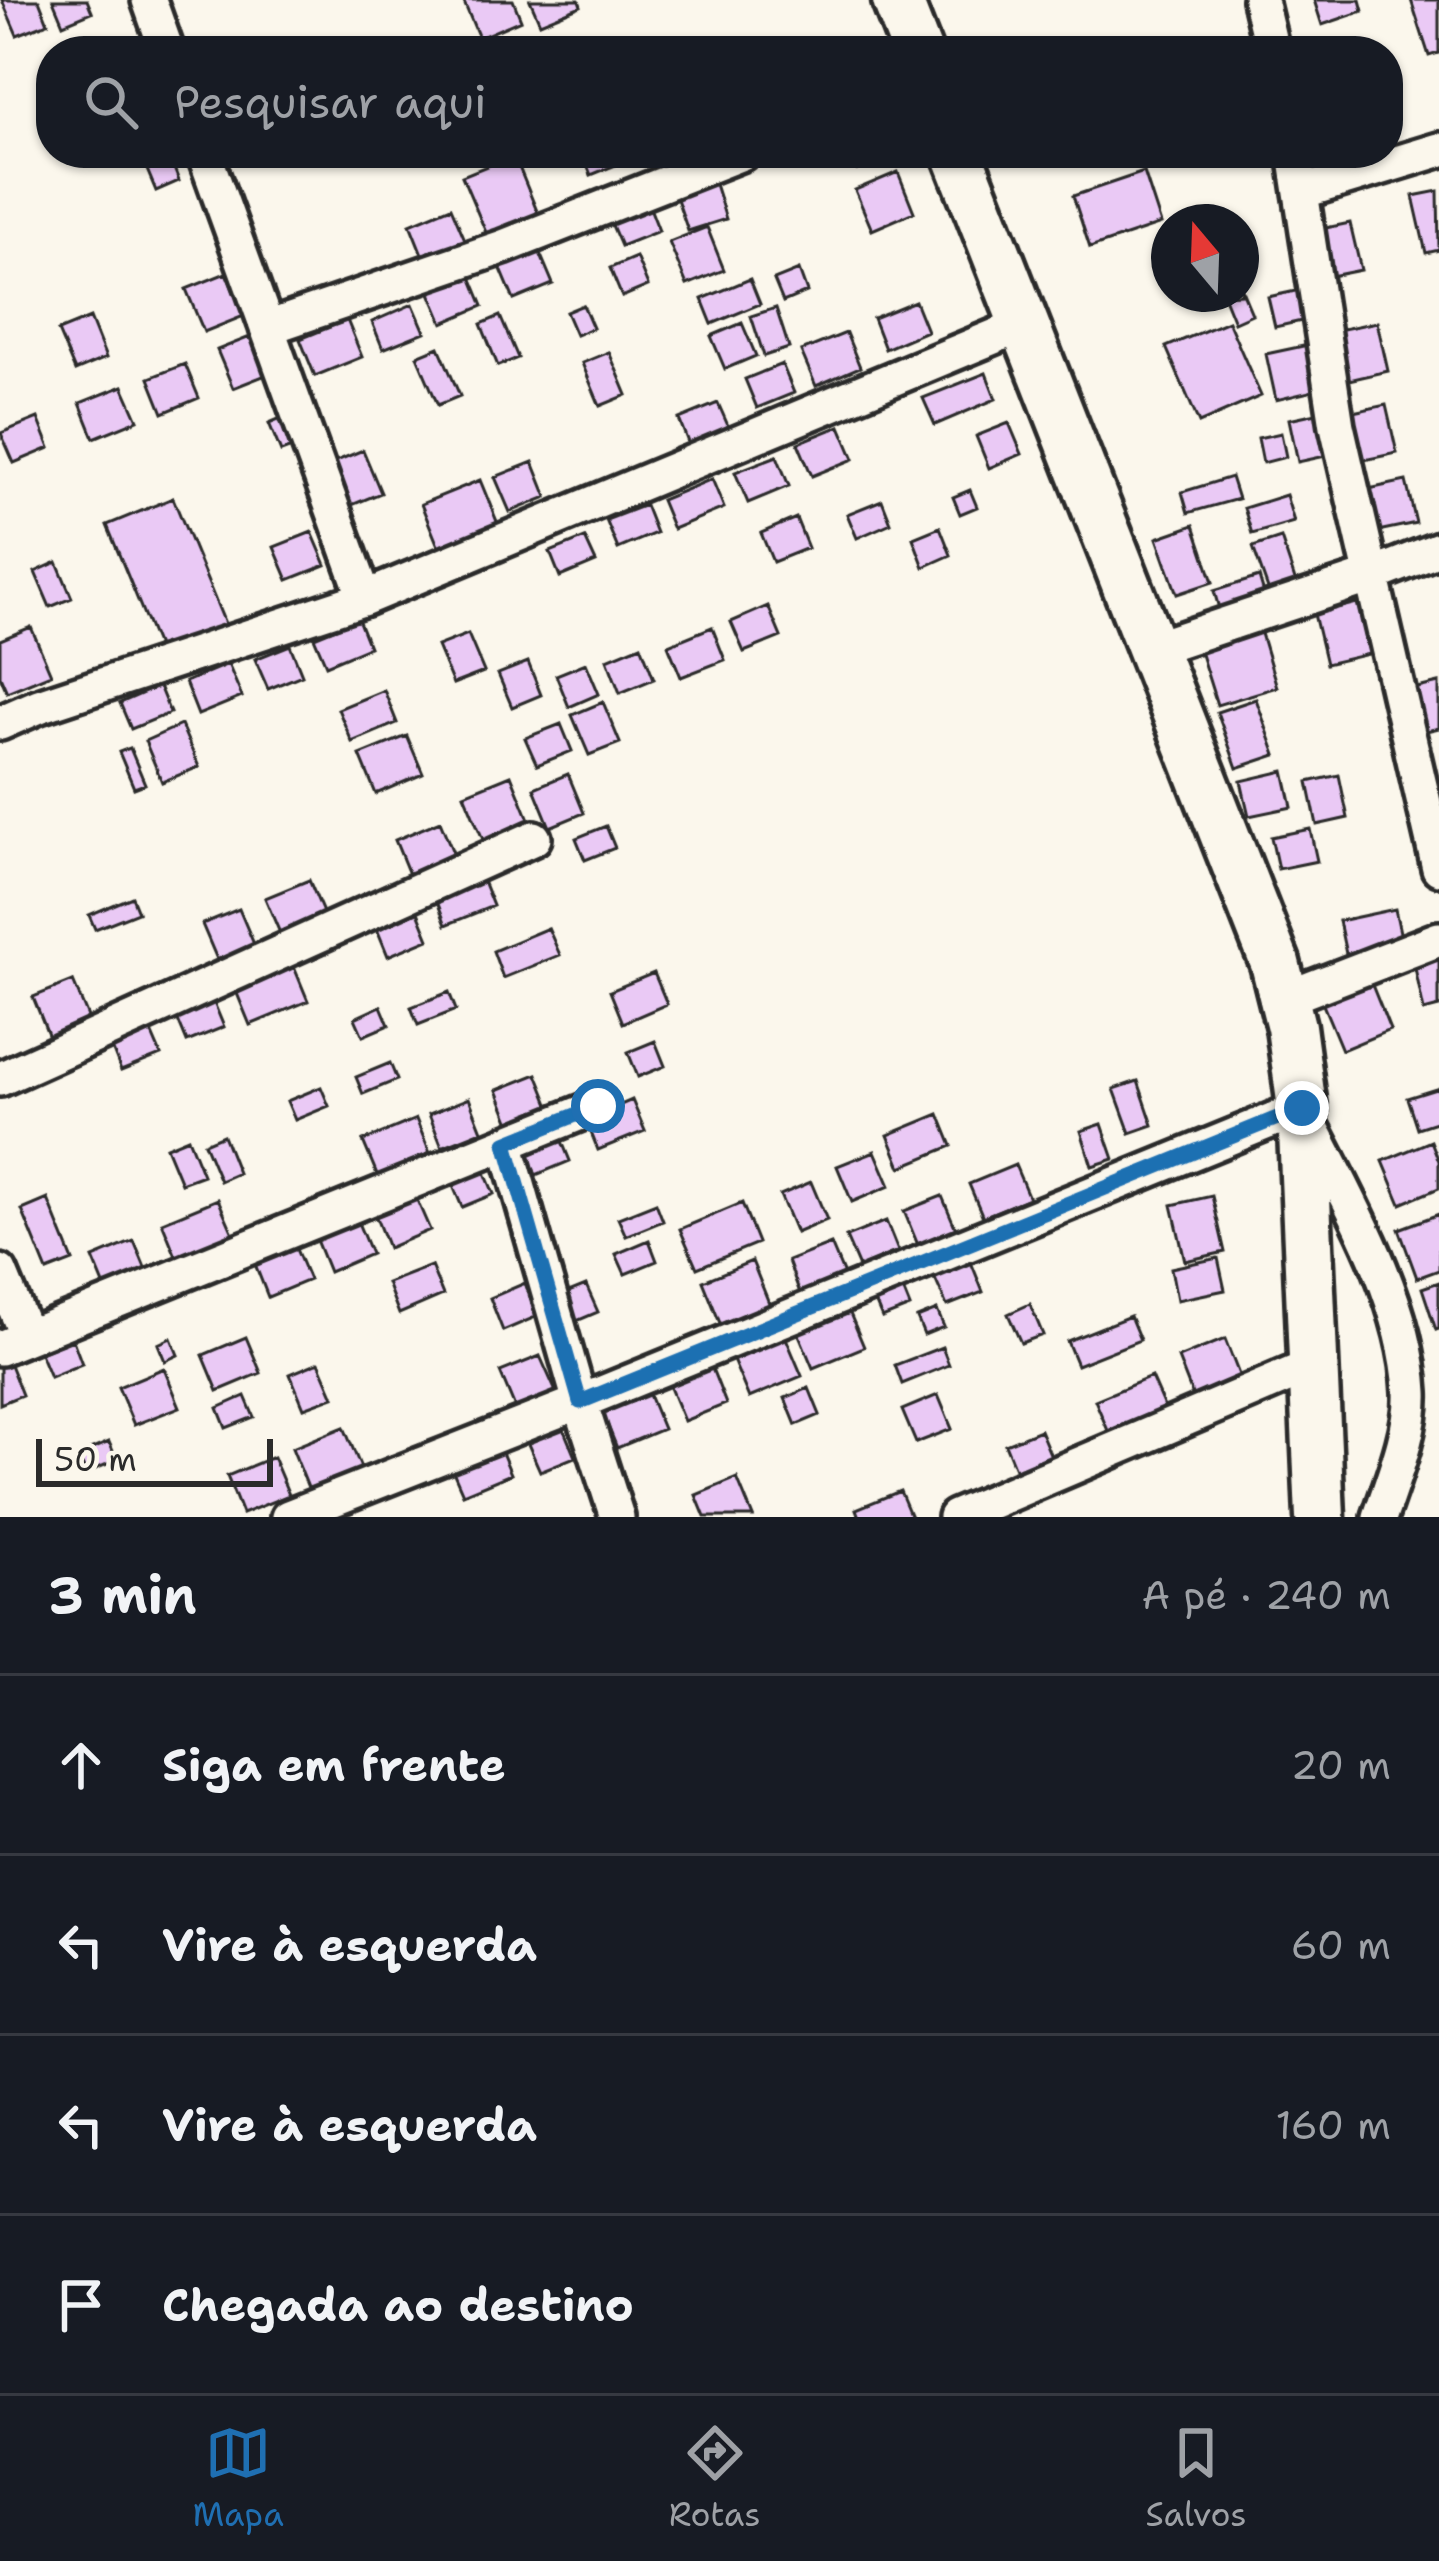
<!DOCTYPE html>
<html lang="pt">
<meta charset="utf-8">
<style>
body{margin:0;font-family:"Shantell Sans",sans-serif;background:#242831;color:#f1f3f6}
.compass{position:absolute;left:1151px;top:204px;width:108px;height:108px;border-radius:50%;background:#171b24;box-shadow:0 3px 9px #0004;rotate:341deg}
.scale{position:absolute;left:36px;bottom:30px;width:237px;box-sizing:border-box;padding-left:12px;border:6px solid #2b2b2b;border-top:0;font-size:33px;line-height:42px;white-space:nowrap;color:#2b2b2b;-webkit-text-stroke:9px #fbf7ec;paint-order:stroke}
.stop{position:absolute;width:36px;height:36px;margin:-27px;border:9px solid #1f6fb2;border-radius:50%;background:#fff}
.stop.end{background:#1f6fb2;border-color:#fff;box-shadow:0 3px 12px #0008}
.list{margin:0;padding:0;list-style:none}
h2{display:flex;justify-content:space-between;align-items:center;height:156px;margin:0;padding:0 48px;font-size:51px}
h2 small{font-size:39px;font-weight:400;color:#9ea1a6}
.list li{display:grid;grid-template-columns:78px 1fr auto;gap:36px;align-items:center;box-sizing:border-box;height:180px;padding:0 48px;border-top:3px solid #363941}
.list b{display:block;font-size:45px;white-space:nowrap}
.list em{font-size:39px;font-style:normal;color:#9ea1a6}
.icon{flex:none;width:66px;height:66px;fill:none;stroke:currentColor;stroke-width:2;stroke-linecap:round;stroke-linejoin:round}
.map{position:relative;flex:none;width:1439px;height:1517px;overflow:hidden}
.search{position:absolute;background:#171b24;box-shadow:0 3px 9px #0004;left:36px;right:36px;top:36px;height:132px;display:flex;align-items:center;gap:30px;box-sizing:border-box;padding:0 42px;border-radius:48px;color:#9ea1a6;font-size:45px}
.sheet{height:876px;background:#171b24}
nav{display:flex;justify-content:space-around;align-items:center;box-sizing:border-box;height:168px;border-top:3px solid #363941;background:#171b24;font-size:33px;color:#9ea1a6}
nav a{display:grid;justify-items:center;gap:6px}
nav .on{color:#1f6fb2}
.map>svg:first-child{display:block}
.building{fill:#eac9f5;stroke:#2b2b2b;stroke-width:3}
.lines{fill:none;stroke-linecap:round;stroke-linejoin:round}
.minor-casing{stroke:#2b2b2b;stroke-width:42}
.secondary-casing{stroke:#2b2b2b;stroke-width:57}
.minor{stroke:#fbf7ec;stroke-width:33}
.secondary{stroke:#fbf7ec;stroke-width:48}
.route{stroke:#1f6fb2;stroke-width:15}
</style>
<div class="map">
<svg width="1439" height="1517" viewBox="0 0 1439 1517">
<rect width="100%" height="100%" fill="#fbf7ec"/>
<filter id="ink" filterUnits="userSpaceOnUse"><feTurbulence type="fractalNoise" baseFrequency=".00833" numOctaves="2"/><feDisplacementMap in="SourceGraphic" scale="24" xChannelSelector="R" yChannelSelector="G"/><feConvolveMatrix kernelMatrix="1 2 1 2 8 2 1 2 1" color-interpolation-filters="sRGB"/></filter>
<g filter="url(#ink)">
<path class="building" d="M2 0H39L48 23 17 35Z
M53 0H87L92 12 63 24Z
M463 0H513L521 20 479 38Z
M530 0H579L581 6 540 23Z
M1314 0H1360L1363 11 1322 25Z
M1411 0H1439V53L1429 56Z
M161 153H168L179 181 156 191 143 160Z
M582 153H643V154L591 175Z
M851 153H899L857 170Z
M514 155 539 216 488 237 462 176Z
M898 172 914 212 872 230 855 190Z
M1144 172 1161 224 1090 248 1073 196Z
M715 184 726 219 688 231 676 196Z
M1438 191 1439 250 1426 253 1413 196Z
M647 200 659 231 621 246 608 216Z
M451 207 466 242 424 259 410 224Z
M1350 223 1361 270 1326 277 1316 230Z
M707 227 724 270 687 285 669 242Z
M537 246 553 284 514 300 498 262Z
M636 257 648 286 622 297 610 268Z
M799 270 807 292 783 302 774 280Z
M469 272 483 306 443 323 428 288Z
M226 273 244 316 204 332 186 289Z
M750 279 760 304 712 324 702 299Z
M1241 288 1252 314 1234 322 1223 295 1241 294Z
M1300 290 1306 320 1275 327 1268 297Z
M915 301 927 331 885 349 873 318Z
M413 304 425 332 383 349 372 322Z
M583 305 593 328 576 335 566 312Z
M776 308 789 348 764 356 751 316Z
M500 316 518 358 498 366 481 324Z
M90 318 106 358 75 371 58 331Z
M347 320 362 357 315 376 300 339Z
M1228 321 1261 396 1199 423 1166 347Z
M1377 322 1388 371 1349 380 1338 330Z
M742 323 756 356 725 369 711 336Z
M846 333 860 367 816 386 801 351Z
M250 337 266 375 233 388 217 350Z
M1308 345 1318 390 1276 400 1266 354Z
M439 347 460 396 438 405 417 356Z
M609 352 627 395 600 406 582 363Z
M185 364 199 398 163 413 149 378Z
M782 364 794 393 757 408 745 379Z
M986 373 996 399 935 425 923 398Z
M123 386 138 420 94 438 80 403Z
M718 403 729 428 689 445 679 419Z
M1386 405 1397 453 1364 460 1353 412Z
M1321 412 1330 455 1298 462 1289 419Z
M288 415 300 445 281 452 269 423Z
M38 418 50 448 14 463 1 433Z
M1009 423 1022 454 989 468 976 436Z
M840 426 854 459 812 476 798 443Z
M1281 433 1286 457 1263 463 1258 438Z
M363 450 381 493 347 507 329 464Z
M777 456 789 486 748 503 735 472Z
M533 462 547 497 510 512 495 477Z
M1231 477 1238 499 1188 513 1182 492Z
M712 479 724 508 673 529 661 500Z
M480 480 498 524 439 548 421 504Z
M1406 481 1416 523 1378 531 1369 489Z
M970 490 977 507 960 514 953 497Z
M1286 495 1294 522 1252 534 1244 508Z
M173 498 226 626 160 654 107 525Z
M882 500 891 523 857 538 847 514Z
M645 505 656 533 618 549 606 520Z
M796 518 808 548 773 562 761 533Z
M1194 525 1213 582 1177 594 1157 538Z
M940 527 951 555 924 567 913 538Z
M312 532 326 565 288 580 274 547Z
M585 538 596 562 560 577 550 552Z
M1281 538 1296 583 1269 592 1253 547Z
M57 562 72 598 50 607 35 572Z
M1259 577 1265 597 1220 612 1214 591Z
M1357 603 1369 654 1326 664 1314 614Z
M768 606 781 637 744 652 731 622Z
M358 619 369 647 326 665 314 637Z
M31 627 51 674 7 692 0 676V640Z
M712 627 725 660 681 677 668 645Z
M1260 630 1277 687 1217 705 1199 648Z
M468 634 484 672 453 684 437 646Z
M290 645 302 675 268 689 255 659Z
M641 645 654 679 620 693 607 659Z
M528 662 541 695 512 707 498 674Z
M586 663 599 694 569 707 556 675Z
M228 664 242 697 198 715 185 682Z
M1439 683V728L1422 732 1413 689Z
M159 686 170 713 131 729 120 703Z
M384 690 397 723 352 742 338 709Z
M1256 699 1276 755 1237 768 1217 712Z
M603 702 620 743 589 755 572 715Z
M561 724 572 751 537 765 525 738Z
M181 725 199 767 162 782 145 741Z
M407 736 423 774 376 794 360 755Z
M130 748 145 784 134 788 119 752Z
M1284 771 1292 807 1249 816 1241 781Z
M568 774 584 813 550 827 534 788Z
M511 775 533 829 487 849 464 794Z
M1339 775 1348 818 1317 825 1308 782Z
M440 821 456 860 411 879 395 840Z
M606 826 615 848 585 860 576 838Z
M1310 829 1317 861 1278 869 1271 837Z
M481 876 493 906 446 925 435 896Z
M309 880 324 915 280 933 265 898Z
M132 897 138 912 95 929 89 915Z
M416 907 429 939 388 956 375 924Z
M239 909 256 949 219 964 202 924Z
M1395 909 1402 942 1346 954 1339 921Z
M548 928 560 955 503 978 493 951Z
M1439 958V1007L1424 1011 1414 963Z
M292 962 308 1001 250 1025 234 986Z
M654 973 667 1004 623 1023 610 991Z
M1368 975 1390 1030 1342 1050 1319 995Z
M73 981 90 1022 50 1039 33 997Z
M449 992 456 1010 418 1025 411 1007Z
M212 998 224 1027 187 1042 175 1013Z
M381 1006 389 1025 363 1036 355 1018Z
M149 1027 161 1055 121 1071 110 1043Z
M655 1041 665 1066 638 1077 628 1052Z
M390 1063 397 1080 363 1094 356 1077Z
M537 1074 551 1109 511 1125 497 1090Z
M1138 1081 1153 1125 1130 1133 1114 1089Z
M321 1087 329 1106 295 1120 287 1101Z
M1439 1088V1121L1417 1128 1407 1098Z
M469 1098 482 1131 442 1147 429 1114Z
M632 1100 645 1131 598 1150 586 1120Z
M939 1114 952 1146 901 1167 888 1135Z
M416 1119 432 1158 379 1179 363 1141Z
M1102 1124 1114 1159 1092 1166 1081 1131Z
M559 1134 570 1161 536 1175 525 1148Z
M223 1135 238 1173 220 1181 204 1143Z
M188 1138 203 1175 181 1183 166 1147Z
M1431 1141 1439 1161V1188L1401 1204 1383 1161Z
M875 1151 890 1186 852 1202 837 1166Z
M1015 1165 1029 1198 983 1217 969 1184Z
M483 1168 494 1194 462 1207 451 1181Z
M811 1182 827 1220 796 1233 780 1195Z
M942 1196 956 1229 918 1245 904 1211Z
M1212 1196 1225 1252 1185 1261 1172 1205Z
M416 1198 430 1230 388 1248 375 1215Z
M48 1199 73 1261 47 1271 22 1210Z
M218 1199 235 1238 178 1261 162 1222Z
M656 1203 663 1221 626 1236 618 1218Z
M742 1203 758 1243 697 1268 680 1229Z
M1439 1214V1270L1417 1278 1399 1229Z
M356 1218 371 1254 329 1272 314 1235Z
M886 1221 898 1251 859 1267 846 1237Z
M649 1240 657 1261 625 1274 616 1254Z
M134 1241 148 1275 107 1292 93 1258Z
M293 1242 309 1280 268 1297 253 1259Z
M831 1244 844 1275 800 1293 788 1261Z
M969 1257 983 1292 947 1306 932 1272Z
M1218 1258 1225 1290 1177 1300 1171 1268Z
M752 1261 773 1313 724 1333 703 1281Z
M431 1266 443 1295 399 1314 387 1283Z
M900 1282 910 1307 882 1318 872 1294Z
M1439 1282V1329L1436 1330 1422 1288Z
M525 1283 538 1316 503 1331 490 1298Z
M586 1285 598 1312 572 1323 561 1295Z
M846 1304 864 1347 813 1368 795 1325Z
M1030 1304 1043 1335 1021 1343 1008 1314Z
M937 1310 944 1327 924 1335 917 1318Z
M1130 1316 1140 1340 1077 1365 1067 1341Z
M783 1331 802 1376 749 1398 730 1353Z
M246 1337 261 1373 218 1391 203 1355Z
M171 1338 178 1355 165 1361 158 1344Z
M1225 1339 1245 1390 1198 1409 1178 1358Z
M73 1340 82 1364 50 1377 40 1353Z
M942 1347 949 1365 902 1384 895 1365Z
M540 1356 556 1392 515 1408 500 1372Z
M709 1361 726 1404 684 1421 666 1378Z
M9 1362 22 1395 0 1404V1366Z
M319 1362 334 1397 304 1408 290 1374Z
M164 1368 180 1407 134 1425 118 1387Z
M1151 1377 1168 1416 1112 1440 1095 1400Z
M809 1388 820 1415 796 1425 785 1398Z
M647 1390 663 1429 617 1448 601 1409Z
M938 1395 952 1429 916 1443 902 1410Z
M245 1396 254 1417 226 1428 218 1408Z
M561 1423 575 1457 540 1471 525 1437Z
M344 1427 363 1473 311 1495 292 1448Z
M1040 1430 1053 1461 1018 1476 1005 1444Z
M109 1442 117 1460 86 1473 78 1455Z
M498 1443 511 1474 463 1494 449 1462Z
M273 1457 289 1495 242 1514 227 1476Z
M737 1478 753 1517H705L696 1495Z
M900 1491 911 1517H859L856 1509Z"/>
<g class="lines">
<g class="minor-casing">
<path id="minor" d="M149 0 167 51
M1260 0 1272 51
M204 153 365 598
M1295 153 1337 426 1439 868
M1301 192 1439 150
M267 328 503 247 742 153
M1152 649 1371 576 1439 549
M0 723 39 706 365 598 1025 324
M1284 999 1439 939
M0 1079 534 838
M506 1143 580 1402 617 1517
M0 1272 27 1337
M0 1348 598 1106
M288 1517 580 1402 1302 1108C1344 1192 1406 1296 1411 1392 1413 1429 1392 1481 1380 1517
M955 1517 1313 1365"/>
</g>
<g class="secondary-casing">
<path id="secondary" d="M897 0 917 51
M957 153 1275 963 1291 1027 1302 1108 1320 1517"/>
</g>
<use href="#minor" class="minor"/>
<use href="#secondary" class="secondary"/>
</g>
</g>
<g class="lines" filter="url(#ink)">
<path class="route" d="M598 1106 506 1143 580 1402 1302 1108"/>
</g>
</svg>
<svg class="compass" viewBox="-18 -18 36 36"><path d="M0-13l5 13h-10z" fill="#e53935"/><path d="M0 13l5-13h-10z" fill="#9ea1a6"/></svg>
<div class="scale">50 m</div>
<div class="stop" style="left:598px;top:1106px"></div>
<div class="stop end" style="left:1302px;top:1108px"></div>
<div class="search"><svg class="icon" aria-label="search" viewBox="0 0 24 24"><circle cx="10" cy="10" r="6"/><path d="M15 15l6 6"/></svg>Pesquisar aqui</div>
</div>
<section class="sheet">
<h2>3 min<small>A pé · 240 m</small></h2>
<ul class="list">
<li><svg class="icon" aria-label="ahead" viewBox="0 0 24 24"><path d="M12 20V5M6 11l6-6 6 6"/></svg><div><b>Siga em frente</b></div><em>20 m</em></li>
<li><svg class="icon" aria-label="left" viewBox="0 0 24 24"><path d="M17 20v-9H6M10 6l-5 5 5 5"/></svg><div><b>Vire à esquerda</b></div><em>60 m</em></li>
<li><svg class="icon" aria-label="left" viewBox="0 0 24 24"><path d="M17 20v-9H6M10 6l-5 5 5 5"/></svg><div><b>Vire à esquerda</b></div><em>160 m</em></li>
<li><svg class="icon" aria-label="arrive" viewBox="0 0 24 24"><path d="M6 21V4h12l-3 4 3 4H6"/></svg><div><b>Chegada ao destino</b></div></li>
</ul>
</section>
<nav>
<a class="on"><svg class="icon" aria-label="map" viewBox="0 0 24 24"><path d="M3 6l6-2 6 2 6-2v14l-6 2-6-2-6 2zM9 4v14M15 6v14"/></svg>Mapa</a>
<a><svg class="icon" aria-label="directions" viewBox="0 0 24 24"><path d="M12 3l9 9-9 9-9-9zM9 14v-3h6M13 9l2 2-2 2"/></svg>Rotas</a>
<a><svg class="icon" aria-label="saved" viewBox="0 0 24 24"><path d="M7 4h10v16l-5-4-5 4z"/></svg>Salvos</a>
</nav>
